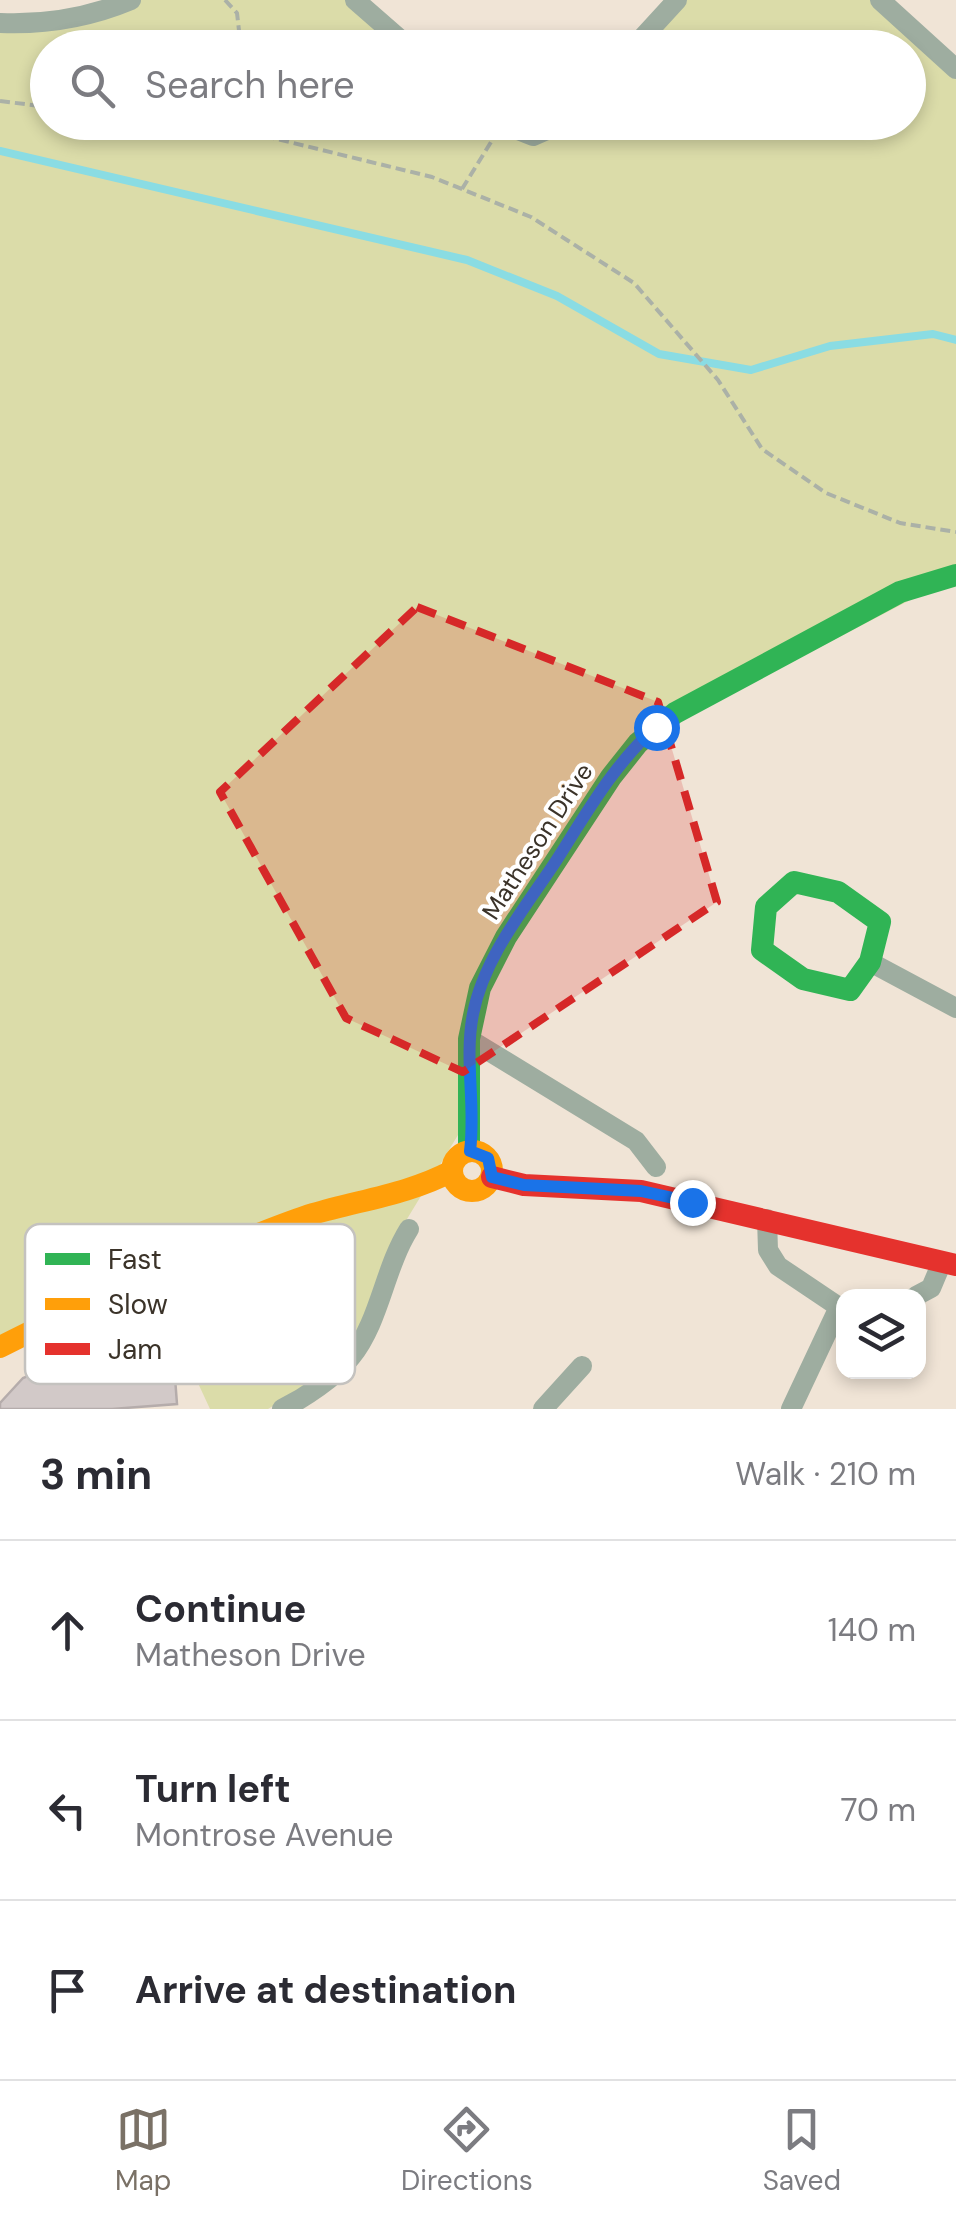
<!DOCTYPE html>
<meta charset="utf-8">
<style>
body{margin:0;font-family:"DM Sans",sans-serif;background:#f2f2f3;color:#2b2b33}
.controls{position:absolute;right:30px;bottom:30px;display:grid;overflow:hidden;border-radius:20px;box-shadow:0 5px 15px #0003}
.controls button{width:90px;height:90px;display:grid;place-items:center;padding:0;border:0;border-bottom:2px solid #e1e1e2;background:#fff;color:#2b2b33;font:50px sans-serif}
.stop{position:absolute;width:30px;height:30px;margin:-22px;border:8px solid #1a73e8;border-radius:50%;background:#fff}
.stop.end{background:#1a73e8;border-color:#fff;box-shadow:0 2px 10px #0008}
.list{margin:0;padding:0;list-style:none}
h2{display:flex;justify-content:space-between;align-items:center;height:130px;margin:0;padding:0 40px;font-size:42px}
h2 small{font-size:32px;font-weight:400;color:#7c7c81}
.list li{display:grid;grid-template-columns:65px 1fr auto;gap:30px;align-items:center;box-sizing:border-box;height:180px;padding:0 40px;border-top:2px solid #e1e1e2}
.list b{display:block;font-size:38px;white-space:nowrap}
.list p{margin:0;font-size:32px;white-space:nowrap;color:#7c7c81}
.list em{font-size:32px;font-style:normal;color:#7c7c81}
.icon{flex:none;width:55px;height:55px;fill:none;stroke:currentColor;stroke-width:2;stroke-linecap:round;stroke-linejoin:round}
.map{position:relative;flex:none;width:956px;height:1409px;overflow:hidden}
.search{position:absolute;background:#fff;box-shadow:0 5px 15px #0003;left:30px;right:30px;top:30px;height:110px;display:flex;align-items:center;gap:25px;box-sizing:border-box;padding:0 35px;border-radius:55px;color:#7c7c81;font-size:38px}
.sheet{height:670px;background:#fff}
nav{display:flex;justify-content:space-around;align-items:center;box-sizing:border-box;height:140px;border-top:2px solid #e1e1e2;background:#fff;font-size:28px;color:#7c7c81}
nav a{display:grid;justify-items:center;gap:5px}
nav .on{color:#7a7166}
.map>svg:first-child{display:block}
.green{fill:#dbdca9}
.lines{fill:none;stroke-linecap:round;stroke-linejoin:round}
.stream{stroke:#8adce3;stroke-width:8}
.building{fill:#d2c9c8;stroke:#b5acab;stroke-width:2.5}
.path{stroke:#abb1a7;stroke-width:4;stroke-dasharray:10 5;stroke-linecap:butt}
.street{stroke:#9eada0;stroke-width:20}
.fast{stroke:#30b455;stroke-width:22}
.slow{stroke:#ff9f0a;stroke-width:22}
.jam{stroke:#e5322d;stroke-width:22}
.route{stroke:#1a73e8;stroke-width:12}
.marked{fill:#d62828;fill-opacity:0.2;stroke:#d62828;stroke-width:8;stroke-dasharray:20 12;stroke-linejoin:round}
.labels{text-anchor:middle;stroke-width:8;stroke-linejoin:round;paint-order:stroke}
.street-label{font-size:25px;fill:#3b3329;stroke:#fff}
.key{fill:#fff;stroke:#c4c2bf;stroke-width:2.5}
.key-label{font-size:28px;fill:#3b3329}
</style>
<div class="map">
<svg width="956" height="1409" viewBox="0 0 956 1409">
<rect width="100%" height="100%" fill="#f0e4d6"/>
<path class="green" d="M129 0H355L410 47 48 48V122H498L533 136 555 122H908V48L633 47 677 0H880L956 69V576L637 743 474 1010 458 1135 390 1247 350 1358 268 1409H210L147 1273 0 1342V19Z"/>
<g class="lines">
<path class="stream" d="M0 151 467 260 557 296 659 354 751 370 830 346 933 334 956 340"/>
</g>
<path class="building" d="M173 1351 177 1404 112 1409H0V1403L23 1378 82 1354Z"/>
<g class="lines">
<path class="path" d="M225 0 237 13 241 48
M0 101 48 107
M191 122 228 127 432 177 531 217 634 283 718 380 762 449 826 493 900 523 956 532
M462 189 491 142"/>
<path class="street" d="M355 0 410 48
M880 0 956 69
M0 23C47 25 88 18 131 0
M633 48 677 0
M498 122 533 136 565 122
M870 962 956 1008
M469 1039 636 1141 656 1167
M767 1219 768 1250 778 1266 839 1307 844 1306
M916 1296 931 1288 942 1262
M282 1409C304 1398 335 1378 351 1357 380 1321 384 1269 409 1229
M543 1409 582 1366
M791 1409 839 1307"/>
<path class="fast" d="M794 882 838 892 880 922 870 962 850 990 803 979 762 950 766 907Z
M469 1151V1039L480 988 506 937 611 777 638 743 675 713 900 592 956 575"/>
<path class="slow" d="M452 1171a20 20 0 1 1 40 0a20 20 0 1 1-40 0Z
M68 1313C96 1278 120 1276 161 1268 209 1257 265 1229 313 1214 360 1200 409 1194 452 1171
M0 1347 68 1313 85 1311"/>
<path class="jam" d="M492 1177 524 1185 641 1191 956 1265"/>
</g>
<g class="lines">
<path class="route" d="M656 727C614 764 586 814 556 861 525 908 484 957 473 1014 464 1060 476 1105 470 1151L488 1158 492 1177 524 1185 641 1191 692 1202"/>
</g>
<path class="marked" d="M417 607 658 702 717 902 463 1072 346 1018 220 792Z"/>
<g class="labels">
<g class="street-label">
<text transform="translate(537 841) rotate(-57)" y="9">Matheson Drive</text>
</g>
</g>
<rect x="25" y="1224" width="330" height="160" rx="15" class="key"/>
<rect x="45" y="1253" width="45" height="12" fill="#30b455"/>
<rect x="45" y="1298" width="45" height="12" fill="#ff9f0a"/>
<rect x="45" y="1343" width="45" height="12" fill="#e5322d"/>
<g class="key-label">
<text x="108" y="1269">Fast</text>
<text x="108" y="1314">Slow</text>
<text x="108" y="1359">Jam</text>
</g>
</svg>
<div class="controls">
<button><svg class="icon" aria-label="layers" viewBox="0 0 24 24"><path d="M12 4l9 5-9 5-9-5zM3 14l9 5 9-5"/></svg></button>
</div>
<div class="stop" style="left:656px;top:727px"></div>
<div class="stop end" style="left:692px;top:1202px"></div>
<div class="search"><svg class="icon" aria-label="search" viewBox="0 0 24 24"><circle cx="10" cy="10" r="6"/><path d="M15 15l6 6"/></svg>Search here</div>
</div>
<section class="sheet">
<h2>3 min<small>Walk · 210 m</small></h2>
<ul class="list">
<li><svg class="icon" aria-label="ahead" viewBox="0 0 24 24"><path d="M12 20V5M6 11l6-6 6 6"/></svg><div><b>Continue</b><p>Matheson Drive</p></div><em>140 m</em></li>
<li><svg class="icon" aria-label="left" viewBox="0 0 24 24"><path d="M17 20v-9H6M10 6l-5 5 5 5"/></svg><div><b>Turn left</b><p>Montrose Avenue</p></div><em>70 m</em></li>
<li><svg class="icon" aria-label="arrive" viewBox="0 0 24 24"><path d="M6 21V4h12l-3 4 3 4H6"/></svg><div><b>Arrive at destination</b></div></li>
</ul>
</section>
<nav>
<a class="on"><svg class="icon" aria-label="map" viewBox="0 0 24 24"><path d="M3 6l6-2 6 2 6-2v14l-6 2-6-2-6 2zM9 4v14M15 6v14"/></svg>Map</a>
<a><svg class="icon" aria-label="directions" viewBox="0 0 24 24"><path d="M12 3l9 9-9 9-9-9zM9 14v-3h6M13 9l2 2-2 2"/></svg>Directions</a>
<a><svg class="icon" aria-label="saved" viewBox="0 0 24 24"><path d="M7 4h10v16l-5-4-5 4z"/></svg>Saved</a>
</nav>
